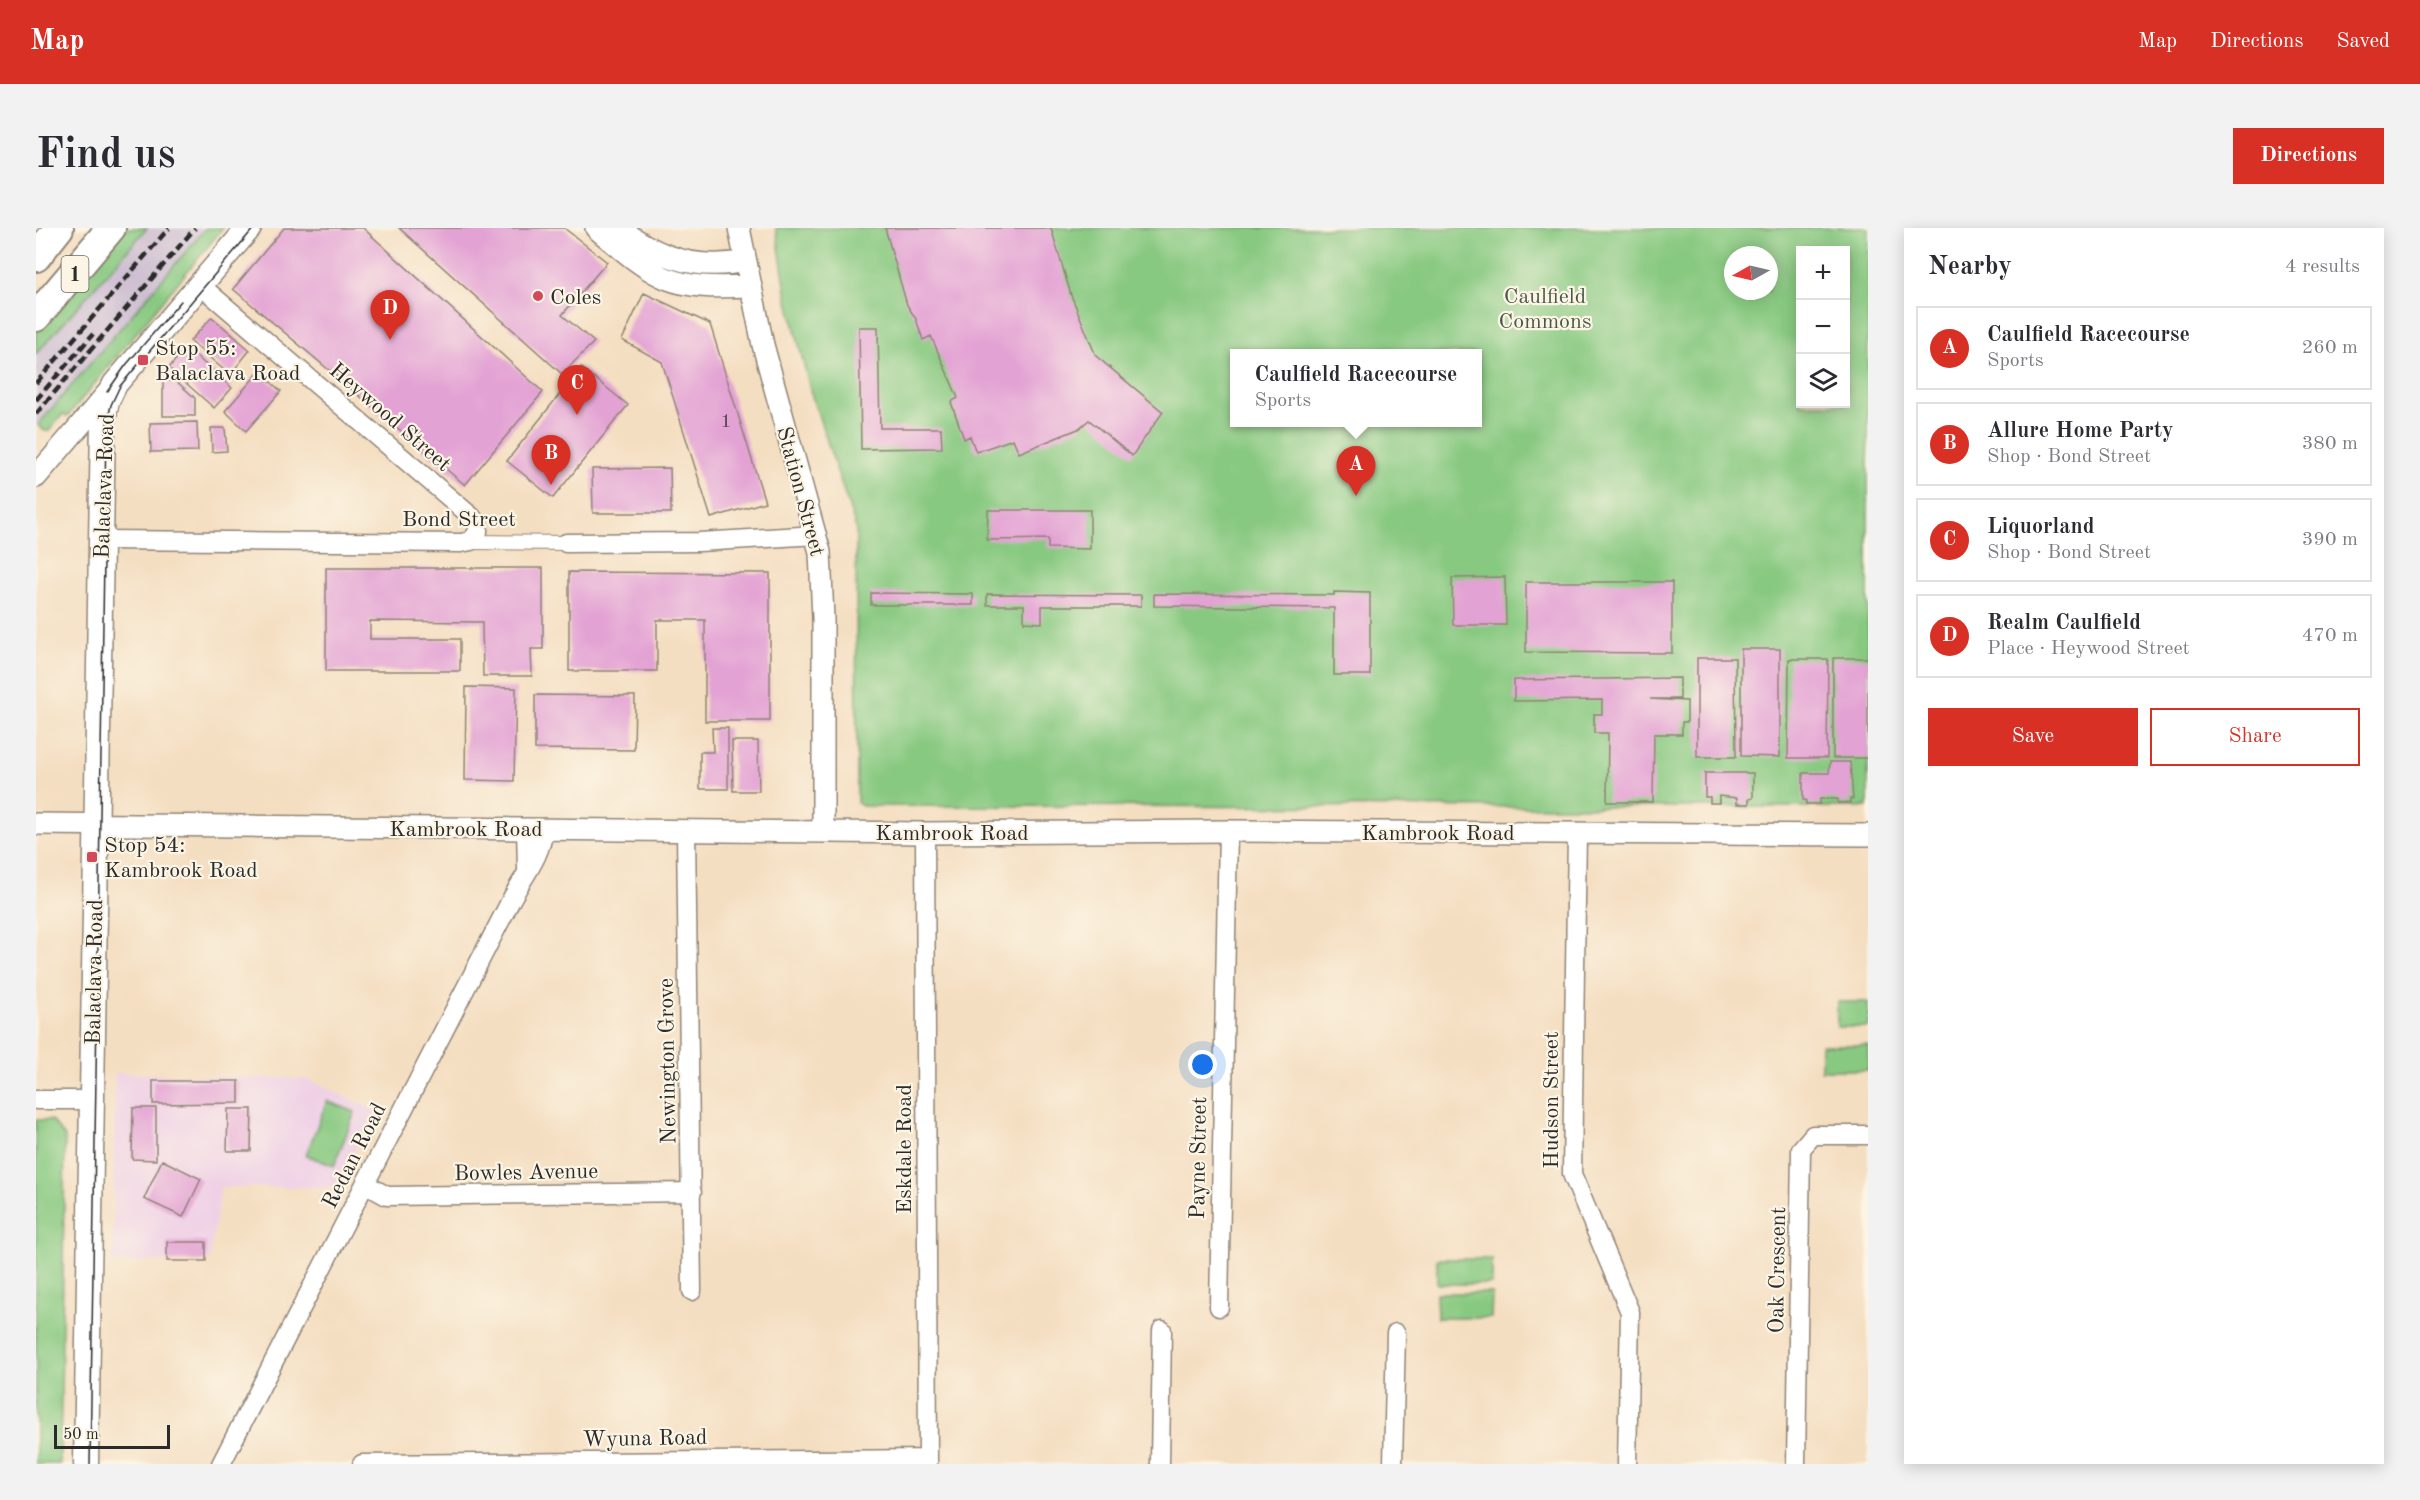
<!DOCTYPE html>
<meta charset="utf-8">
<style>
body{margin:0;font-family:"Old Standard TT",serif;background:#f2f2f3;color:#2b2b33}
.controls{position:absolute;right:18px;top:18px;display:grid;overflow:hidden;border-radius:0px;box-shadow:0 3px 15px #0003}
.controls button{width:54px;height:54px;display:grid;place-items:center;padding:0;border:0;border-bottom:2px solid #e1e1e2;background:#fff;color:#2b2b33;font:30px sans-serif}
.compass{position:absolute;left:1688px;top:18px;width:54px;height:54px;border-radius:50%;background:#fff;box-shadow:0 3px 15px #0003;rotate:262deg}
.scale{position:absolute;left:18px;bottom:15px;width:116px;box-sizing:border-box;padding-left:6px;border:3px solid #2b2b2b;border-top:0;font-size:16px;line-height:21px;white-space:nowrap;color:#2b2b2b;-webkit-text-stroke:4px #fcf5e5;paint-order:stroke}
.you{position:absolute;left:1167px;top:837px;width:21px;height:21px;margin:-15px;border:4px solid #fff;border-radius:50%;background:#1a73e8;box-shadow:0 0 0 9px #1a73e833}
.badge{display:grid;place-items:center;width:39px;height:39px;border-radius:50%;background:#d93025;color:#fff;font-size:20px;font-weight:700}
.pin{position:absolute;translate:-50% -50px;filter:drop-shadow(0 2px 3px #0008)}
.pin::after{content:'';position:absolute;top:32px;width:21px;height:18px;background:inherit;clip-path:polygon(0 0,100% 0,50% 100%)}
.popup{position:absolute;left:1194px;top:121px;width:252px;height:78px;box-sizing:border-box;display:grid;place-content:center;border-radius:0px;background:#fff;filter:drop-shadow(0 2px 4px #0005);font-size:20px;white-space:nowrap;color:#7c7c81}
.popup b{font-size:22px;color:#2b2b33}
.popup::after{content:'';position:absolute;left:50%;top:100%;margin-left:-12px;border:12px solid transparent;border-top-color:#fff}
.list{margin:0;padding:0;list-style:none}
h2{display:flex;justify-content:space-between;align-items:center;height:78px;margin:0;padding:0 24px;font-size:26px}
h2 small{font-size:20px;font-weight:400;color:#7c7c81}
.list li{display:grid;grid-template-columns:39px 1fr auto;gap:18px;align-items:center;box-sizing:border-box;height:84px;margin:0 12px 12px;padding:0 12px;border:2px solid #e1e1e2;border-radius:0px}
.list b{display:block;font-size:22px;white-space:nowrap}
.list p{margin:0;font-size:20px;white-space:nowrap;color:#7c7c81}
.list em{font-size:20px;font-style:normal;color:#7c7c81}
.actions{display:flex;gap:12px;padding:18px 24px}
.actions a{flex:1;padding:14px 0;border:2px solid #d93025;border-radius:0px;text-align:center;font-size:21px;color:#d93025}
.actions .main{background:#d93025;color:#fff}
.icon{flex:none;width:33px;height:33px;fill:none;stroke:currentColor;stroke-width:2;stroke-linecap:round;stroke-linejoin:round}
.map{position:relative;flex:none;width:1832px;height:1236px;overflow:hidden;border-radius:0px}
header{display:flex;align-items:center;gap:36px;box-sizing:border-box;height:84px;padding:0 30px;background:#d93025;color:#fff}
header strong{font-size:28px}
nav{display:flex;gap:33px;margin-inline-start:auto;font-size:21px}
.intro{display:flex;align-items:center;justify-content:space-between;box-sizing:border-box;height:144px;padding:0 36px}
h1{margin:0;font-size:42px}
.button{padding:15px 27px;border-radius:0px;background:#d93025;color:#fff;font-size:21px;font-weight:700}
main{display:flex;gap:36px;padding:0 36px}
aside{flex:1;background:#fff;border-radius:0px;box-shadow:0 3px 15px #0003}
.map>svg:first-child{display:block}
.built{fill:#efd0e6}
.industrial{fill:#cdbed2}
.green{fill:#88c981;stroke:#5a7a56;stroke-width:1.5;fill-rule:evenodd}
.building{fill:#e3a2d4}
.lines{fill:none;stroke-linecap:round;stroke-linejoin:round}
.pedestrian-casing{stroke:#908476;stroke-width:16}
.minor-casing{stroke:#908476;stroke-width:21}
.tertiary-casing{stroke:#908476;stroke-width:24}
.secondary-casing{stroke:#908476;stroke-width:27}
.trunk-casing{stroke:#908476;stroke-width:32}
.pedestrian{stroke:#fff;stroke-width:14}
.minor{stroke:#fff;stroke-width:18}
.tertiary{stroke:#fff;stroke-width:21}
.secondary{stroke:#fff;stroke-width:24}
.trunk{stroke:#fff;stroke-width:28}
.tram{stroke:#2b2b2b;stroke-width:1.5}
.rail{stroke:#2b2b2b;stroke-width:4.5;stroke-dasharray:9 4.5;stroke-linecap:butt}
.poi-dot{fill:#d1495b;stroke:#fcf5e5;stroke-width:2}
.labels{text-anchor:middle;stroke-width:4.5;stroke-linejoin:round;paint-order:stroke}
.number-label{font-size:20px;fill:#594955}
.shield{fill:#fcf5e5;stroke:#6a6863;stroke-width:1.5}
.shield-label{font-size:21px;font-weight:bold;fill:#2b2b2b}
.park-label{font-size:22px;fill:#475a45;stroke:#fcf5e5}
.poi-label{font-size:22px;fill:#2b2b2b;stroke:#fcf5e5;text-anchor:start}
.street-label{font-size:22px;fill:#2b2b2b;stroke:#fcf5e5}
</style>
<header>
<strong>Map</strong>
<nav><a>Map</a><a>Directions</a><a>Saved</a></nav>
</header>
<div class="intro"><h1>Find us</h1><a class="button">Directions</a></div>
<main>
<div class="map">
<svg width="1832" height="1236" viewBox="0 0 1832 1236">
<rect width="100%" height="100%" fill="#fcf5e5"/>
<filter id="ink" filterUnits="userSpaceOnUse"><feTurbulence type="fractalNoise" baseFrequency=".0167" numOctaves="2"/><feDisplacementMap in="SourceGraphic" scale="12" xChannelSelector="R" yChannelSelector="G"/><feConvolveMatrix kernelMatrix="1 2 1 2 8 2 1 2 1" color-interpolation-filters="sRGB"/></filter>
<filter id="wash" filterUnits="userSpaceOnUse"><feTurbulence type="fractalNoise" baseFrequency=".008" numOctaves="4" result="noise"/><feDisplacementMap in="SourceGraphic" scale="24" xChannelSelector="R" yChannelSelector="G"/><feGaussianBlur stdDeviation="1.35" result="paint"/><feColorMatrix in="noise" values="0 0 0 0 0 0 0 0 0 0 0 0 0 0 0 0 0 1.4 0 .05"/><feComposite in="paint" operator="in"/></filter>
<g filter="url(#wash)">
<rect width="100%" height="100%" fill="#f4dec1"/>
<path class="built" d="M79 845 271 851 340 883 299 959H185L173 1033 77 1034Z"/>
<path class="industrial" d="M111 0H170L2 197 0 195V127Z"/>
<path class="green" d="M90 0H111L0 126V105Z
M170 0H187L31 189 27 186 13 203H9L2 197Z
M740 0H1832V579L826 578 821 574 820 300 775 165 751 69ZM1764 22H1810V176H1764ZM1697 27H1733V63H1697ZM1198 125H1442V194H1198Z
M1801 774H1832V799H1801Z
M1785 817H1832V842H1785Z
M291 873 319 884 298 938 270 927Z
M0 892H15L29 909 24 1236H0Z
M1401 1031H1456V1056H1401Z
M1400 1065H1456L1455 1090H1401Z"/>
<g id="blocks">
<path class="building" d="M248 0H327L507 164 429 257 197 61Z
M363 0H528L571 34 526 87 558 114 526 146Z
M849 0H1015L1035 67 1060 128 1127 184 1096 228 1053 192 1042 201 983 225 977 211 940 224 934 208 928 211 915 174 922 170 895 108 887 112 880 91 871 77Z
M608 65 674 96 729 274 675 290 626 134 586 112Z
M176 89 214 122 194 147 154 113Z
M823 99H842L844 200H905L906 220 825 221Z
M150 119 196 160 178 180 133 140Z
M545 139 592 177 517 270 471 233Z
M223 144 245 163 210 203 189 183Z
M127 153H140L159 170V188H127Z
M161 194 162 223 115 224 114 195Z
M175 200H189L191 223 176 224Z
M634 240 635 285H557L556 241Z
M952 282H1054V321L1012 320V311L951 312Z
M290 340H507V421H495L496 448H447L446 394 334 393V411H424V443H290Z
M533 344 734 345V493H669V392H621V443H533Z
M1469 349 1470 397H1417L1416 350Z
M1490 354H1636V425L1490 424Z
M1298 364 1334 365V447H1298V380L1118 378V366L1298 367Z
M835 365 937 366V377H835Z
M951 366 1105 367V378H1006V395L988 394V377H951Z
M1705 421H1744V529L1705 528Z
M1661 430H1699L1700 529H1661Z
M1797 430H1832V530H1797Z
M1753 431H1792L1791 530H1752Z
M1644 450V471H1614L1651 473V494H1646V506H1618L1617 574H1571L1572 505H1558V486H1566V472L1478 473V452Z
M430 459 480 460 478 553 429 552Z
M499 467 599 468 598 522 499 521Z
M676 500H692V561H664V524H677Z
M696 513H722L723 563H697Z
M1794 534H1814L1817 571H1814V575H1802V571H1784V576H1770V572H1767V545H1793Z
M1669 545H1717V570L1713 571V576H1701V570L1683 568V575H1674V569H1669Z
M117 853H203V875L117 876Z
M97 880H120V932L96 931Z
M192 881H216L215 923H191Z
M126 932 165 951 147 989 108 971Z
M131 1014H170V1033H131Z"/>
</g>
</g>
<g filter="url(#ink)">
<use href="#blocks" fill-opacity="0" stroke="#908476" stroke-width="1.5"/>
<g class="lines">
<g class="pedestrian-casing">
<path id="pedestrian" d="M433 314 530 315"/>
</g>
<g class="minor-casing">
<path id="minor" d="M64 312 425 315 435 313 442 304V297L436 289 164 57
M530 315 663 314 781 307
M490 600 491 641
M650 602 656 1063
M1541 604 1536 946 1594 1084 1591 1236
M889 605 892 1236
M0 872H55
M329 956 351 968 656 964
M1183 1079 1192 603
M185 1236 475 672C488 647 505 629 508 600
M326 1236 892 1231
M1124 1236 1126 1102
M1357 1236 1360 1105
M1760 1236 1765 921 1777 907H1832"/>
</g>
<g class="tertiary-casing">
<path id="tertiary" d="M560 0C621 51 631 62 713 58
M584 0C621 30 662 43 709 33
M703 0 727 117 784 324 787 390V602
M0 249 75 161
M0 596 889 605 1192 603 1832 607"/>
</g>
<g class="secondary-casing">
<path id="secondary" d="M50 1236 67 192 71 173 79 156 213 0"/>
</g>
<g class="trunk-casing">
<path id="trunk" d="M0 29 23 0
M0 89 75 0"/>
</g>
<use href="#pedestrian" class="pedestrian"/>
<use href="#minor" class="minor"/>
<use href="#tertiary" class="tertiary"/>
<use href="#secondary" class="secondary"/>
<use href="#trunk" class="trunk"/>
<path class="tram" d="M71 164 90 137 145 73
M54 1236 70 201 75 177 84 158 218 0"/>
<path class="rail" d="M0 155 133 0
M0 172 57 106
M0 186 159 0"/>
</g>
</g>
<g class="poi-dot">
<circle cx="502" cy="68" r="6"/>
<rect x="101" y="126" width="12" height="12" rx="3"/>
<rect x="50" y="623" width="12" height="12" rx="3"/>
</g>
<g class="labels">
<g class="number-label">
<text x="690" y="199">1</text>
</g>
<rect class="shield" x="25.5" y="28" width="27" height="36" rx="4.5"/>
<g class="shield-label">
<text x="39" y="53">1</text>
</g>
<g class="park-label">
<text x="1509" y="75">Caulfield<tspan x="1509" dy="25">Commons</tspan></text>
</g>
<g class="poi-label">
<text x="514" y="76">Coles</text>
<text x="119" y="127">Stop 55:<tspan x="119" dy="25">Balaclava Road</tspan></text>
<text x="68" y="624">Stop 54:<tspan x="68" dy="25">Kambrook Road</tspan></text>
</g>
<g class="street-label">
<text transform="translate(355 188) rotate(41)" y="8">Heywood Street</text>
<text transform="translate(67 258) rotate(-88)" y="8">Balaclava Road</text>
<text transform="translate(766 263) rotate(75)" y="8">Station Street</text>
<text x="423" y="298">Bond Street</text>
<text x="430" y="608">Kambrook Road</text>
<text x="916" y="612">Kambrook Road</text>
<text x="1402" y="612">Kambrook Road</text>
<text transform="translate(57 744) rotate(-89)" y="8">Balaclava Road</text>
<text transform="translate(630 833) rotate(-91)" y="8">Newington Grove</text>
<text transform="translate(1514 872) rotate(-90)" y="8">Hudson Street</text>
<text transform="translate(867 921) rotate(-90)" y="8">Eskdale Road</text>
<text transform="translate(317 927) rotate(-63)" y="8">Redan Road</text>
<text transform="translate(1161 930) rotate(-89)" y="8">Payne Street</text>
<text transform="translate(490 943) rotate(-1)" y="8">Bowles Avenue</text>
<text transform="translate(1740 1042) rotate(-89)" y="8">Oak Crescent</text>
<text transform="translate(609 1209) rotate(-1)" y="8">Wyuna Road</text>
</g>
</g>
</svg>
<div class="controls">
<button>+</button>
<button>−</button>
<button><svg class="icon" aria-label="layers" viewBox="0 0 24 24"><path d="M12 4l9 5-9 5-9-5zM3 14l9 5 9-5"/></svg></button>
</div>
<svg class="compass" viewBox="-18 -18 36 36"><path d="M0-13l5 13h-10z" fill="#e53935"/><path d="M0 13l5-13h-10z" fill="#7c7c81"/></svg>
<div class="scale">50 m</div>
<div class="you"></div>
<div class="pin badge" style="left:1320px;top:268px">A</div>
<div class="popup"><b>Caulfield Racecourse</b>Sports</div>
<div class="pin badge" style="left:515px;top:257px">B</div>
<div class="pin badge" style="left:541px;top:187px">C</div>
<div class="pin badge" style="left:354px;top:112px">D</div>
</div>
<aside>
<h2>Nearby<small>4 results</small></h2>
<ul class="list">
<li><span class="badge">A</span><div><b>Caulfield Racecourse</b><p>Sports</p></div><em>260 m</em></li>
<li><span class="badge">B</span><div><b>Allure Home Party</b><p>Shop · Bond Street</p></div><em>380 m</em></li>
<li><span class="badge">C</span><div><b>Liquorland</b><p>Shop · Bond Street</p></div><em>390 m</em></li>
<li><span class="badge">D</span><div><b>Realm Caulfield</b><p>Place · Heywood Street</p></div><em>470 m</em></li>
</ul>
<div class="actions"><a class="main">Save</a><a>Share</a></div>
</aside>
</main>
